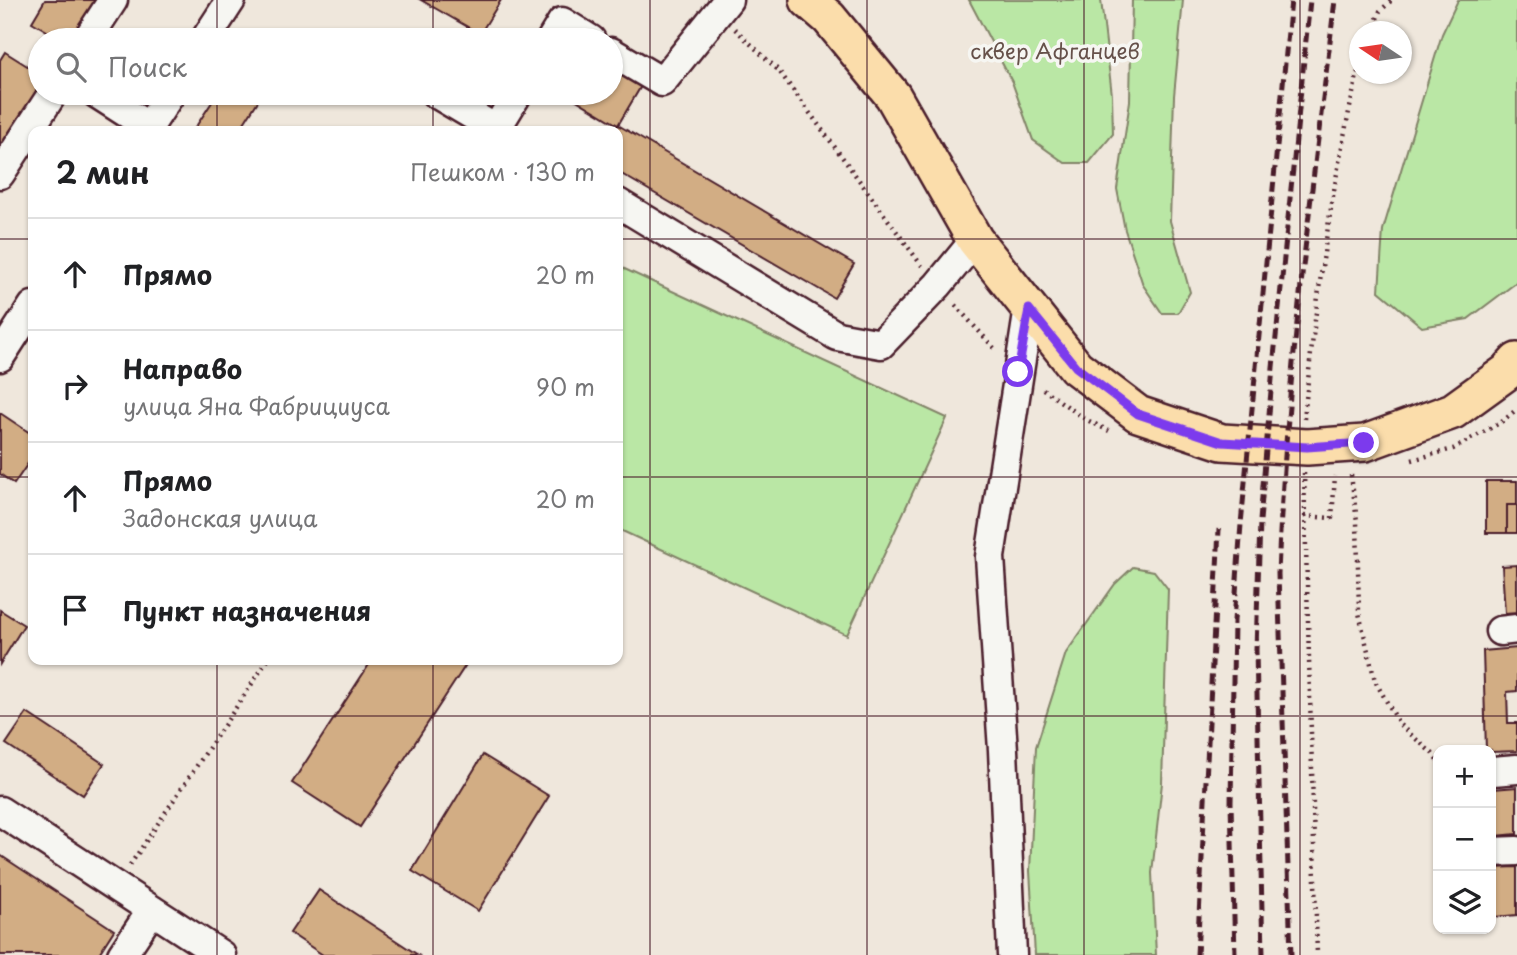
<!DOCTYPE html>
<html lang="ru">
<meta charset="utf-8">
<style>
body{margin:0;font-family:"Playpen Sans",sans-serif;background:#f6f6f6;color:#202124}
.controls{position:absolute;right:21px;bottom:21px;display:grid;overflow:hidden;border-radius:14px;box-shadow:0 2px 5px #0004}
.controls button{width:63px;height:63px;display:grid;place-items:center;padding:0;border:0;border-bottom:2px solid #e0e0e0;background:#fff;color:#202124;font:35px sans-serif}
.compass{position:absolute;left:1349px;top:21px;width:63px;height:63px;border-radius:50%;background:#fff;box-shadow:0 2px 5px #0004;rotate:283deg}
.stop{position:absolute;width:21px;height:21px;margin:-16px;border:5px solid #7c3aed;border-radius:50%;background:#fff}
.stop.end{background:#7c3aed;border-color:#fff;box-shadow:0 2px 7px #0008}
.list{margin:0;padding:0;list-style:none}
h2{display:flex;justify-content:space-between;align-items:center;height:91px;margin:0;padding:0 28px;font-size:30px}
h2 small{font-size:23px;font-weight:400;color:#757577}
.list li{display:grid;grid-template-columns:46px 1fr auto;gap:21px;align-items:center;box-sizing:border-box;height:112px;padding:0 28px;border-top:2px solid #e0e0e0}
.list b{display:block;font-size:26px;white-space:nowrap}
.list p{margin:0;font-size:23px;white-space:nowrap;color:#757577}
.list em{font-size:23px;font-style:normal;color:#757577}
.icon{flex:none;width:38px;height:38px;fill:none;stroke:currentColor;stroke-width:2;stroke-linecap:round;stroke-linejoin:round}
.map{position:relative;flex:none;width:1517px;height:955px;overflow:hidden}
.search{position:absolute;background:#fff;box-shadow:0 2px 5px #0004;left:28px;top:28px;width:595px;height:77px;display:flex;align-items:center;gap:18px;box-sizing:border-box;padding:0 24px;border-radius:38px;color:#757577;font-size:26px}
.panel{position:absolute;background:#fff;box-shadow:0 2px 5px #0004;left:28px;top:126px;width:595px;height:539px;border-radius:14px}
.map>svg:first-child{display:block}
.green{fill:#bae7a5;stroke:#828368;stroke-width:2}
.building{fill:#d2ad84;stroke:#4a1f2b;stroke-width:2}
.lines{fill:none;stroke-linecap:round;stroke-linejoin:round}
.minor-casing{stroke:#4a1f2b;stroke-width:33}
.major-casing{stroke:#4a1f2b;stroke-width:40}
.path{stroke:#4a1f2b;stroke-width:4.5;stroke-dasharray:2 5;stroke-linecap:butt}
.minor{stroke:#f6f6f2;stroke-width:28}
.major{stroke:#fbddab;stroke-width:35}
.rail{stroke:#4a1f2b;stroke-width:5;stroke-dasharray:10 5;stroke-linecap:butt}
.route{stroke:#7c3aed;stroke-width:9}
.grid{fill:none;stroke:#4a1f2b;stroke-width:2;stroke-opacity:0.55}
.labels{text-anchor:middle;stroke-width:7;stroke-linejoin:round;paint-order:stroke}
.park-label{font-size:21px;fill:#66514a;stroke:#f6f6f2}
</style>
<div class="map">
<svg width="1517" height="955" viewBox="0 0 1517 955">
<rect width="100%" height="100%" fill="#efe7dc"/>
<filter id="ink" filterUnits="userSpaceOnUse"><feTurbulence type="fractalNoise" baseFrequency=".0143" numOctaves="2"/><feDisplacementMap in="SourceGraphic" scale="14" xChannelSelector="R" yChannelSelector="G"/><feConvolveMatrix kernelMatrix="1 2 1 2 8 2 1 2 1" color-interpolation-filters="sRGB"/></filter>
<g filter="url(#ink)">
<path class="green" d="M969 0H1101L1112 95 1113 134 1089 163H1065L1033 140 1012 82Z
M1132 0H1183L1174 96 1170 221 1190 292 1178 313H1162L1143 285 1125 230 1117 189 1130 101Z
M1458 0H1517V282L1468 319 1422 327 1379 291 1383 230 1442 34Z
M618 266 947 418 847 635 618 529Z
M1133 567 1154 571 1168 589 1162 783 1152 873 1156 955H1035L1030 871 1036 747 1066 653 1115 584Z"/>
<path class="building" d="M45 0H100L75 40H62L32 22Z
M421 0H501L480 34Z
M5 52 40 74V86L0 150V60Z
M611 54 647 76 618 125 565 93H611Z
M218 93H263L239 131H193Z
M480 93H510L502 106Z
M618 125 854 264 834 298 618 172V131H614Z
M0 413 33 435V456L14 484 0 474Z
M1486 481H1517V505H1507V533H1486Z
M1507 505H1517V533H1507Z
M1517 565V612L1505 613 1502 566Z
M0 610 24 625 0 664Z
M1517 648V691L1507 692 1508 723H1517V751L1491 752V750H1486L1483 651Z
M372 660H469L360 827 292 783Z
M27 713 104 764 83 795 6 744Z
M483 755 549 796 478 911 412 871Z
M1517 787V834L1496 836 1493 789Z
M0 855 114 930 98 955H0Z
M1517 867V915L1494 917 1491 868Z
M319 890 418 955H323L290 933Z"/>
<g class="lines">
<g class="minor-casing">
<path id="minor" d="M87 40 113 0
M205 40 231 0
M551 40 562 22 591 40
M611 52 662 82 728 0
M96 93 149 127
M435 93 496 129 518 93
M146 131 171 93
M0 174 53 93
M618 203 837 336 881 344 938 285 975 240
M0 357 33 306
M1500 631 1517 629
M1493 771 1517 769
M0 811 221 955
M1491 852 1517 851
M122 955 152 910
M1012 955 1003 750 990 557 1029 308"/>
</g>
<g class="major-casing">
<path id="major" d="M808 0 829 18 893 96 975 240 1076 367 1138 414 1222 442 1307 447 1365 443 1453 411 1507 372 1517 361"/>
</g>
<path class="path" d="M735 29 779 71 922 266
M1372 32 1380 11 1392 0
M955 305 996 350
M1043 389 1085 419 1109 431
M1304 419C1316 299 1332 180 1360 63
M1412 460 1453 449 1503 421 1517 409
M1304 473 1317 955
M1351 475 1357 521 1359 613 1375 681 1400 725 1432 753 1438 762
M1304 516 1332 518 1335 476
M130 865 268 660"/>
<use href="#minor" class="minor"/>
<use href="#major" class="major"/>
<path class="rail" d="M1197 955 1219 529
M1235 955 1231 803 1234 621 1241 524 1291 0
M1263 955 1256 650 1260 521 1273 367 1310 0
M1291 955 1278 574C1286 382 1312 190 1335 0"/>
</g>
</g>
<g class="lines" filter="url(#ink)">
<path class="route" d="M1018 372 1029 309 1076 367 1138 414 1222 442 1307 447 1364 443"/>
</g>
<path class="grid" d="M217 0V40M433 0V40M650 0V955M867 0V955M1084 0V955M1300 0V955M217 93V131M433 93V131M0 239H33M618 239H1517M0 477H33M618 477H1517M217 660V955M433 660V955M0 716H1517"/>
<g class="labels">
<g class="park-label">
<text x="1055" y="59">сквер Афганцев</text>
</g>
</g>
</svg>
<div class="controls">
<button>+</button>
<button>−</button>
<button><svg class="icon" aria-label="layers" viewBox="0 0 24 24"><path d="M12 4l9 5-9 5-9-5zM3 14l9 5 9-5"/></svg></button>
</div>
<svg class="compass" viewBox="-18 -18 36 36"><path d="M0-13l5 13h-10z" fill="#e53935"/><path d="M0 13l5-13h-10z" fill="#757577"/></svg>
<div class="stop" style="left:1018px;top:372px"></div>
<div class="stop end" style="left:1364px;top:443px"></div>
<div class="search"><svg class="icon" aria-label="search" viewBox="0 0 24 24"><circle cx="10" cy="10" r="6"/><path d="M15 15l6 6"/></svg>Поиск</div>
<section class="panel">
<h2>2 мин<small>Пешком · 130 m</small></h2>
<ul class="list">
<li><svg class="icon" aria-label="ahead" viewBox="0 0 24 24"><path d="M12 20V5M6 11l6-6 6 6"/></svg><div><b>Прямо</b></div><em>20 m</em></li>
<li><svg class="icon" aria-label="right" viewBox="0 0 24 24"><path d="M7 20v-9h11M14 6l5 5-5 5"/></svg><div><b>Направо</b><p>улица Яна Фабрициуса</p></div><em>90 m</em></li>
<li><svg class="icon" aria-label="ahead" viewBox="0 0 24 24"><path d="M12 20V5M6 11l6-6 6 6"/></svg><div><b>Прямо</b><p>Задонская улица</p></div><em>20 m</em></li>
<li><svg class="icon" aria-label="arrive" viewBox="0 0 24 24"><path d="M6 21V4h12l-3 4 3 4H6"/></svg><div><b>Пункт назначения</b></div></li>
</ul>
</section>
</div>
